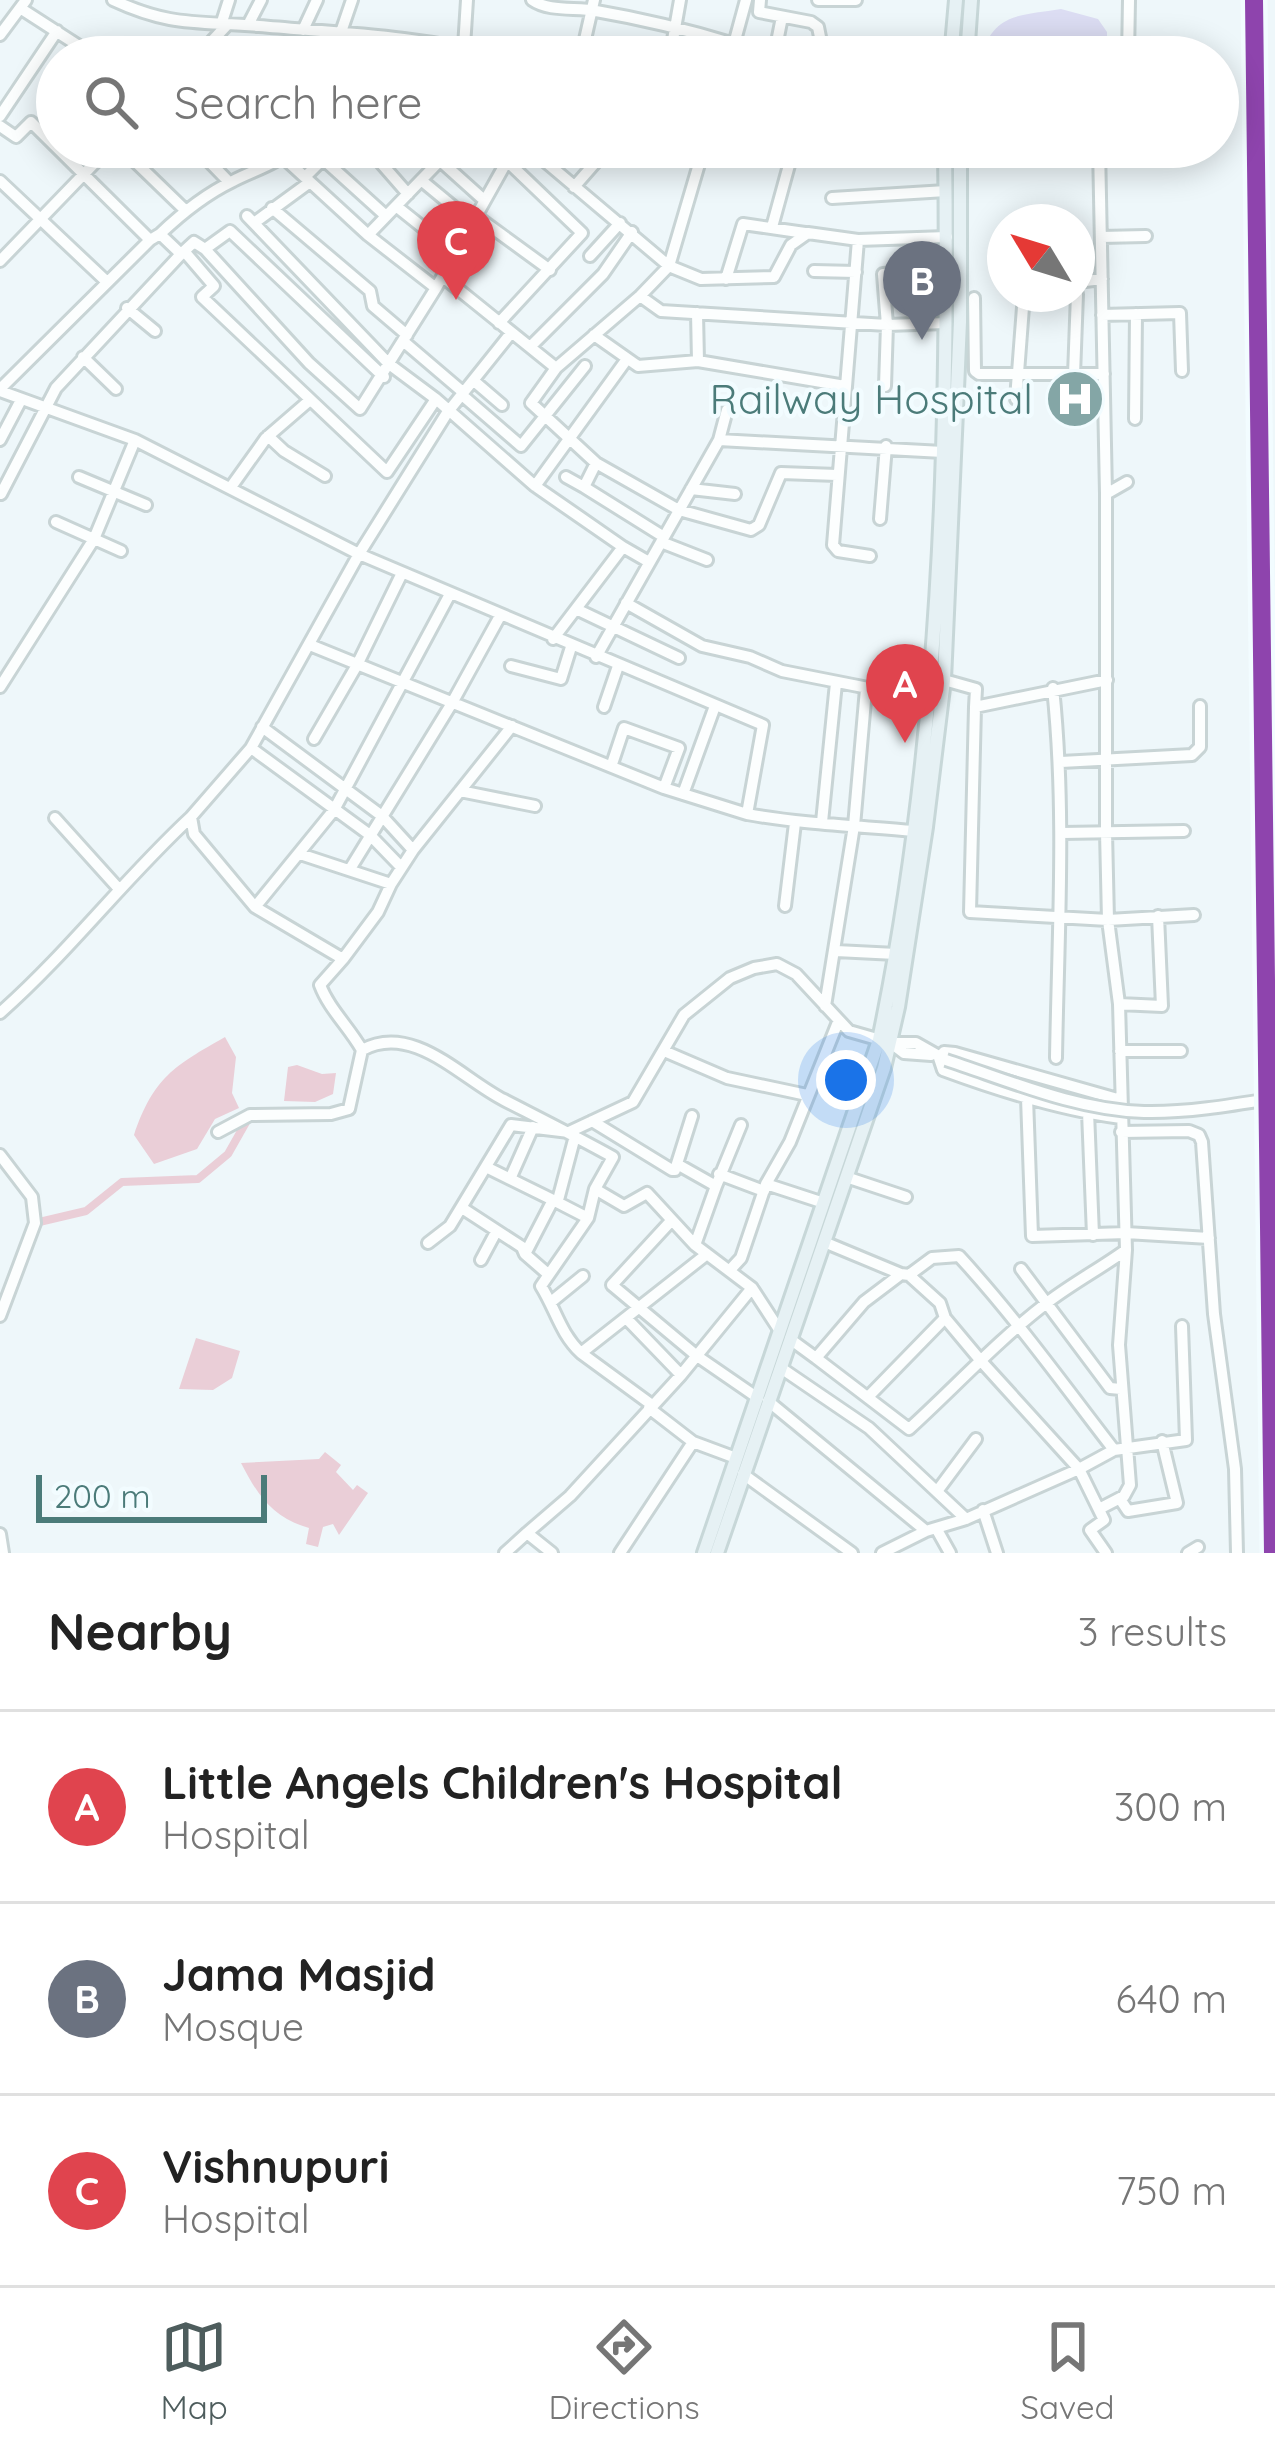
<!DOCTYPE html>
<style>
body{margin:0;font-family:Quicksand,sans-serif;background:#f6f6f6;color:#222}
.compass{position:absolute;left:987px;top:204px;width:108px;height:108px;border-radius:50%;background:#fff;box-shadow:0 6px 30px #0003;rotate:308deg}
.scale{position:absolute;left:36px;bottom:30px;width:231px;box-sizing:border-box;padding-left:12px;border:6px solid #4b7b79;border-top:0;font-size:33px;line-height:42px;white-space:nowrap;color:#4b7b79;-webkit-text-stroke:9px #f2fcff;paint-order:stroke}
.you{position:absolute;left:846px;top:1080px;width:42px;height:42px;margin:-30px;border:9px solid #fff;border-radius:50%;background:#1a73e8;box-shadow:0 0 0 18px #1a73e833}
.badge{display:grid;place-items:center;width:78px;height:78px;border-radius:50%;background:#4e5d5d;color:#fff;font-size:39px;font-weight:700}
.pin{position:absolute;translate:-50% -99px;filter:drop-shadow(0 3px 6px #0008)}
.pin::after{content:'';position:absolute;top:63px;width:42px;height:36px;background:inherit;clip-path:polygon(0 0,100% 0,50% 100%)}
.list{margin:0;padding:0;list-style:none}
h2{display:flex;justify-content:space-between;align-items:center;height:156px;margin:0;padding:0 48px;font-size:51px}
h2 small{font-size:39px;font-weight:400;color:#767676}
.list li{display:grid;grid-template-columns:78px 1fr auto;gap:36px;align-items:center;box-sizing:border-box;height:192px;padding:0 48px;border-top:3px solid #e0e0e0}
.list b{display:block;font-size:45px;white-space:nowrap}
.list p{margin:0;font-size:39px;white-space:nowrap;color:#767676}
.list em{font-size:39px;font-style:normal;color:#767676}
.icon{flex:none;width:66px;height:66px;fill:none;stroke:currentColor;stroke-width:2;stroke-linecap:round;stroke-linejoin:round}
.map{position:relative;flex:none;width:1275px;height:1553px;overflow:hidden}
.search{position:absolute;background:#fff;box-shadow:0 6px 30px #0003;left:36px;right:36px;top:36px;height:132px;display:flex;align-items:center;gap:30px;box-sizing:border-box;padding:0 42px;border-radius:66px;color:#767676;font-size:45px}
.sheet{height:732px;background:#fff}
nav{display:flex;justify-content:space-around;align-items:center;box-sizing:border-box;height:168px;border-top:3px solid #e0e0e0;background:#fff;font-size:33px;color:#767676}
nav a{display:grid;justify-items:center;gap:6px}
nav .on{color:#4e5d5d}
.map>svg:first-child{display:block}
.green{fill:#dcddf3}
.water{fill:#eaced7}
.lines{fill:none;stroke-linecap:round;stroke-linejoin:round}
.canal{stroke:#eaced7;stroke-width:8}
.minor-casing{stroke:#c8d4d5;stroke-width:16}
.major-casing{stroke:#c7d7d8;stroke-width:18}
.minor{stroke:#fcfefe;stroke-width:10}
.major{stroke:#e6f1f4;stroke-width:12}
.minor-bridge-casing{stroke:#c8d4d5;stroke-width:16;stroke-linecap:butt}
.minor-bridge{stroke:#fcfefe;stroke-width:10}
.rail-1-casing{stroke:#f2fcff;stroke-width:27}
.rail-1{stroke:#8e44ad;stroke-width:18}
.labels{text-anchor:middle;stroke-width:9;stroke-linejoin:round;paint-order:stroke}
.poi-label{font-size:42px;fill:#4b7b79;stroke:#f2fcff;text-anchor:end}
</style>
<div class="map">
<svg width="1275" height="1553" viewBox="0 0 1275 1553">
<rect width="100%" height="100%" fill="#eef7fa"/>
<path class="green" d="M1061 9 1098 19 1107 32V57H981C994 12 1020 16 1061 9Z"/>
<path class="water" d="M225 1037 236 1057 232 1093 239 1108 215 1119 197 1149 154 1164 134 1135C154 1077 174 1066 225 1037Z
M297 1065 322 1074 336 1073 333 1094 315 1102 284 1101 288 1067Z
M196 1338 240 1351 232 1378 213 1390 179 1389Z
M325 1452 341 1465 336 1472 353 1490 357 1485 368 1493 339 1535 333 1524 323 1527 318 1547 306 1544 309 1528C273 1518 258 1496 241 1463L319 1459Z"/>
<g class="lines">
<path class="canal" d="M35 1223 86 1211 122 1182 198 1179 228 1154 249 1117"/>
<g class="minor-casing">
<path id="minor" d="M113 0C171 27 198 21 259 26 338 33 423 36 500 57
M532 0C549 12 576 7 596 11 643 19 688 30 734 44L746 0
M760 0 759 12 811 22 818 27 824 57
M818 0H856
M20 8 96 57
M221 25 229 0
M248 25 261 0
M303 30 317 0
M0 35 26 0
M340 35 352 0
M464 47 467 0
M197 57 227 25
M311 57 333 34
M382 57 398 40
M581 57 594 0
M670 57 680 0
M774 57 782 17
M1128 57 1129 0
M0 116 57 31
M0 126 16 137 31 122 150 240
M120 147 185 210
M195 147 229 182
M367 147 408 194
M425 147 484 200
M528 147 669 266 701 279 774 277 791 245 808 233 858 240 947 237
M284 158 368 235 436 288
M211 163 227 147
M305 177 323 159 386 216
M421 180 473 223
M0 181 106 281
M574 187 609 147
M832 198 946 191
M396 206 456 254
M272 208 370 291 373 306 407 335
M247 216 389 364 436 399 535 486
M476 216 550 270
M254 223 310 182
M772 227 794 147
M160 234C182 213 206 194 233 181 254 170 278 164 294 147
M368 235 453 147
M1101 237 1146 236
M858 240 833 545 838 551 870 556
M205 249 230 231 384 377
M184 251 214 286 202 297 387 472 436 399
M181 254 194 242 205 249 309 363 360 409 436 288 507 161 520 147
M590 256 620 223
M0 261 110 147
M814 271 856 272
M443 277 556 368 640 296 669 266 704 147
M726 279 743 224 805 233
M1077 282 1102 279
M640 296 661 311 887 325 946 323
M974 298 975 371 979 374H1104
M127 308 155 331
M697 313 698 361
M1102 315 1180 313 1182 371
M499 323 582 233 507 161
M594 335 638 366 698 361 845 386
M403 341 464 393
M530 347 603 274 632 232
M83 357 116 389
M556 368 531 403 596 463 679 510 751 530 759 525 781 473 837 475
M1074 375 1077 294
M474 381 502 405
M885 386 887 325 883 274 945 269
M0 389 150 240 160 234 181 254 56 388 1 494
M0 391 135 440 359 554 763 725 747 814C802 824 858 826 914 831
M462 395 521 446 585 366
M1016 399 1024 294
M1135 419 1136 314
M268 436 284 451 325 476
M0 440 21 400
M719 440 943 452
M596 463 584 487 664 537
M79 477 146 505
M566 477 584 487
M231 487 266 438 310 400
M691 489 735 494
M1106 494 1127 482
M880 519 886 446
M56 522 121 551
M661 542 707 560
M623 547 535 486 627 359
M626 603 702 646 750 657 782 671 929 700
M576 609 679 658
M553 639 623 547 649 562
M310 645 664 788 747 814
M596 657 719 440 727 410
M511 666 561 679 571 647
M944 680 976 689 975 707
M1107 680 975 707 970 912 1108 920 1194 915
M0 687 94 539 135 440
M1053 688C1066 811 1058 934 1056 1058
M604 707 618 666
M262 727 382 816 413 850
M314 739 357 665 402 573
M251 748 370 835 401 867
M1061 762 1192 755 1200 747V706
M612 764 624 728 679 748 664 788
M460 791 535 806
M683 794 715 706
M55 818 119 889
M822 822 836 683
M1062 833 1184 831
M300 854 391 884 413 850 512 726
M350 869 452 703 500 616
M391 884 378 912 343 959 255 907 194 834 191 817 251 748 359 554 447 413 511 333
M785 906 795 823
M255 907 334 810 450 594
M836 951 896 954
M1119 1004 1162 1006 1158 916
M825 1006 854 826 866 689
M0 1013C69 952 124 879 191 817
M891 1043 904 1053 931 1055
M362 1050C413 1022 462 1079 504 1100 541 1119 577 1137 613 1157L595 1189 624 1206 647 1193 695 1245 752 1288 780 1331
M664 1051 727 1078 807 1095
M1120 1051H1181
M1027 1098 1032 1236 1126 1233 1209 1238
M1121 1100 955 1053 944 1052 939 1058 943 1070C1000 1091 1060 1110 1121 1118
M1088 1112 1093 1235
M592 1121 672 1170H675L692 1116
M218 1132 250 1115 331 1114 349 1109 362 1050C349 1027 329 1009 320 985L343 959
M1121 1132 1189 1131 1199 1135 1202 1142 1214 1314 1235 1469 1237 1553
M0 1155 32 1197 35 1223 0 1316
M677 1164 716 1186 695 1245
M486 1167 553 1200
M719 1174 764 1191
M846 1177 906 1197
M510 1179 533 1127
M766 1184 824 1203
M716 1186 741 1125
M595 1189 588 1218 541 1286C556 1310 560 1333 581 1353L707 1254
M558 1200 575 1136
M462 1208 522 1247 525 1254
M671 1221 612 1285 697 1356 758 1398
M824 1242 901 1274
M428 1243 450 1226 511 1125 569 1132 633 1102 684 1015 730 978 754 968 777 964 796 974 849 1031 891 1043H916L946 1060
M481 1260 496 1232
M1021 1269 1110 1388 1121 1389
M730 1270 741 1258 766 1184 790 1142 838 1022
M548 1274 525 1254 553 1200 588 1218
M909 1275 940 1303 945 1318 981 1361 1079 1469 1104 1520 1090 1530 1106 1553
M551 1302 583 1276
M626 1318 681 1375
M790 1339 816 1358
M581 1353 652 1405
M781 1368 869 1428 966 1519
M868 1397 945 1318
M768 1401 926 1531
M649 1408 693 1442 736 1458
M1114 1450C1063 1384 1015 1317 959 1256L932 1258 909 1275 901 1274 864 1302 816 1358 909 1429C955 1387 998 1340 1048 1302 1073 1283 1101 1268 1126 1250
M743 1474 852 1553
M938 1490 976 1439
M1120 1499 1128 1511 1177 1503 1162 1441
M1099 1509 1124 1496 1130 1485 1119 1345 1126 1250 1119 1004 1108 920 1106 832V494L1099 147
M983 1510 997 1553
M936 1528 950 1553
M527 1533 570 1496 681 1375 752 1288
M0 1534 3 1553
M505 1553 527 1533 552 1553
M620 1553 693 1442
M882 1553 926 1531 966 1519 1079 1469 1114 1450 1186 1440 1182 1326
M1188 1553 1198 1547"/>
</g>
<g class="major-casing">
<path id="major" d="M951 57 956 0
M967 57 971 0
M704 1553 879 1040C940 747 949 446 945 147
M717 1553 884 1068 898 1007 926 827 944 680 960 322V147"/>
</g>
<use href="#minor" class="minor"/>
<use href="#major" class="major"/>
<g class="minor-bridge-casing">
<path id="minor-bridge" d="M946 1060C1010 1081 1076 1110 1144 1112 1187 1113 1233 1105 1275 1098"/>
</g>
<use href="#minor-bridge" class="minor-bridge"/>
<g class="rail-1-casing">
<path id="rail-1" d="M1254 0 1273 1553"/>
</g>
<use href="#rail-1" class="rail-1"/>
</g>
<defs>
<g id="hospital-disc" transform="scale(3)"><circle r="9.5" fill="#84a6a6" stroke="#f2fcff"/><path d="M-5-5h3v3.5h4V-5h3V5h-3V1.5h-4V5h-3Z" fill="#fff"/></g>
</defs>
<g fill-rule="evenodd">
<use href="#hospital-disc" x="1075" y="399"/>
</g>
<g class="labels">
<g class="poi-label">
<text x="1033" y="414">Railway Hospital</text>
</g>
</g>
</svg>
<svg class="compass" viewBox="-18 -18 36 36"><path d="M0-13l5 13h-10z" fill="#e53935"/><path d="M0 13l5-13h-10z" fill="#767676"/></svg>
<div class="scale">200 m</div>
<div class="you"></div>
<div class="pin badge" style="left:905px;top:743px;background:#e0444e">A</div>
<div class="pin badge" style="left:922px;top:340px;background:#6b7280">B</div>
<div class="pin badge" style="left:456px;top:300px;background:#e0444e">C</div>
<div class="search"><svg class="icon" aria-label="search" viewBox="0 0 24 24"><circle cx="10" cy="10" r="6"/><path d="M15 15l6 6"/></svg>Search here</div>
</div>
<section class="sheet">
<h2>Nearby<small>3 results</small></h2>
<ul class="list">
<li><span class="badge" style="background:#e0444e">A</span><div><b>Little Angels Children's Hospital</b><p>Hospital</p></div><em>300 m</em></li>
<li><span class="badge" style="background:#6b7280">B</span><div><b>Jama Masjid</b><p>Mosque</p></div><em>640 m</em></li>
<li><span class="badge" style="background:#e0444e">C</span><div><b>Vishnupuri</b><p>Hospital</p></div><em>750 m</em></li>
</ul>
</section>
<nav>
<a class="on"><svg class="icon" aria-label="map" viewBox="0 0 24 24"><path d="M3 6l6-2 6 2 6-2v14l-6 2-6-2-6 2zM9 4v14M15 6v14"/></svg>Map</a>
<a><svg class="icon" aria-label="directions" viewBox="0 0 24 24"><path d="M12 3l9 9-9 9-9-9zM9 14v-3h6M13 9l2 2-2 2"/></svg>Directions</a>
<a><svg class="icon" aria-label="saved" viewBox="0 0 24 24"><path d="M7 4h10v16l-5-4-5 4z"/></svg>Saved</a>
</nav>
